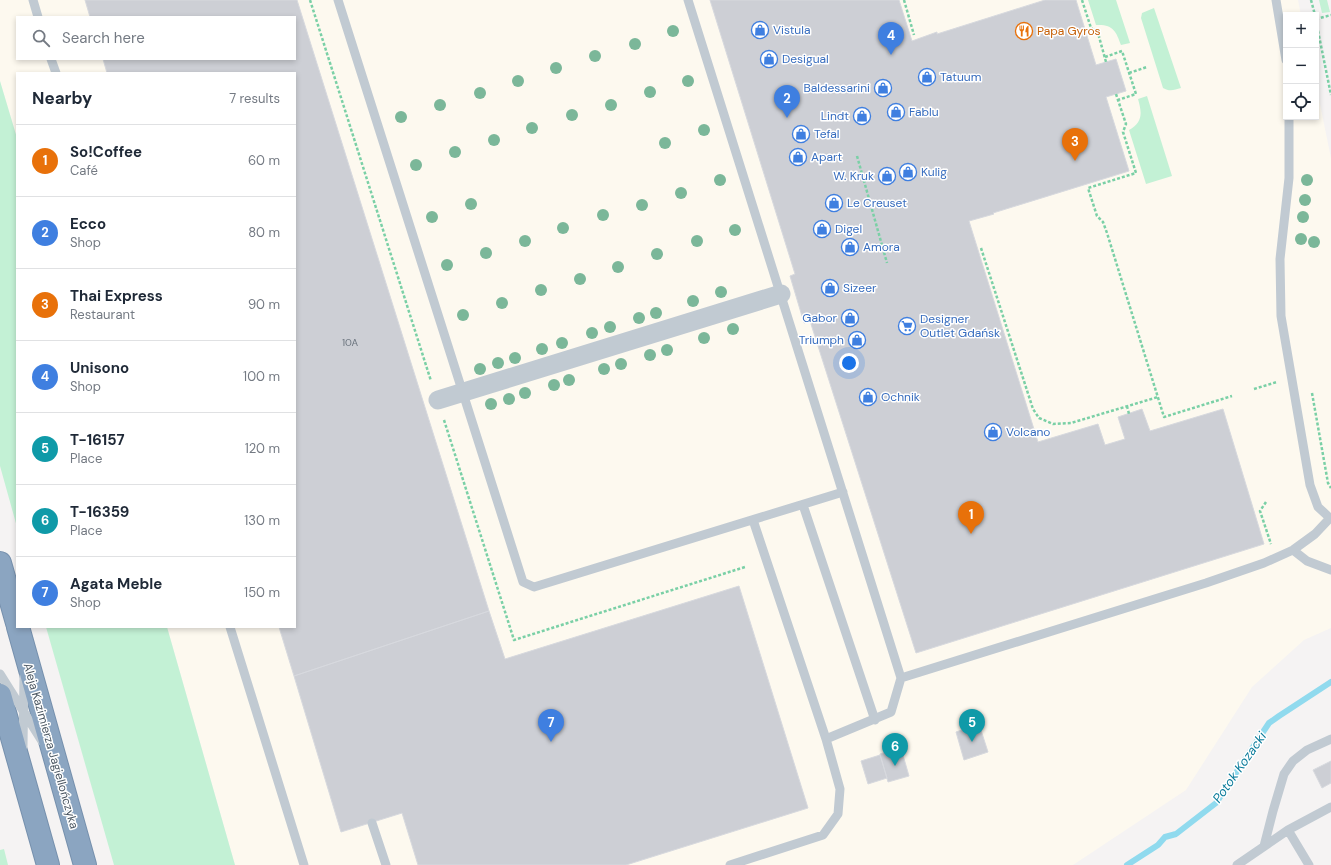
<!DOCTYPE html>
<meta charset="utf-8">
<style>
body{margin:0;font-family:"DM Sans",sans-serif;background:#f6f6f7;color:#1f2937}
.controls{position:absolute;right:12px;top:12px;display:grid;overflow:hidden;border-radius:0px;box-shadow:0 2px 6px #0003}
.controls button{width:36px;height:36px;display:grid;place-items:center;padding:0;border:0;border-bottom:1px solid #e0e1e3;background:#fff;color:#1f2937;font:20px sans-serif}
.you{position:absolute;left:849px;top:363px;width:14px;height:14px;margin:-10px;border:3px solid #fff;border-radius:50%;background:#1a73e8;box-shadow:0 0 0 6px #1a73e833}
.badge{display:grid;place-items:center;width:26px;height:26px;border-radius:50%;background:#1a73e8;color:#fff;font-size:13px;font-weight:700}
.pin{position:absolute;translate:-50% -33px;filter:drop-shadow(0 1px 2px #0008)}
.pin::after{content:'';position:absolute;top:21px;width:14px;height:12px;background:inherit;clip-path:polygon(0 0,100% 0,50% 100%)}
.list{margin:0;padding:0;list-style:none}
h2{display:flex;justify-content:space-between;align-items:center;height:52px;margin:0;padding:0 16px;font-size:17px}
h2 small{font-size:13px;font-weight:400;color:#747a83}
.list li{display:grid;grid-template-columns:26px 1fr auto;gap:12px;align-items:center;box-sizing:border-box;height:72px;padding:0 16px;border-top:1px solid #e0e1e3}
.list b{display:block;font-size:15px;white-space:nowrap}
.list p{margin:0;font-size:13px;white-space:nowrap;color:#747a83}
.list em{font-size:13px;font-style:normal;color:#747a83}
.icon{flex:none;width:22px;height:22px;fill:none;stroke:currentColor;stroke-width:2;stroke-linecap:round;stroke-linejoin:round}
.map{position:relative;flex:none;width:1331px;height:865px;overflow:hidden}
.search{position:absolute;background:#fff;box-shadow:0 2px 6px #0003;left:16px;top:16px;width:280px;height:44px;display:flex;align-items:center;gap:10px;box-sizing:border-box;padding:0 14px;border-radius:0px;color:#747a83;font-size:15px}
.panel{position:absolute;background:#fff;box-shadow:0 2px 6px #0003;left:16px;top:72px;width:280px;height:556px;border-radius:0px}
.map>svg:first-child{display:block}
.commercial{fill:#fdf9ef;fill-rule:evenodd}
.green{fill:#c3f1d5}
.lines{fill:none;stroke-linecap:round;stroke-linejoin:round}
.stream{stroke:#90daee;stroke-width:6}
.building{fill:#cdcfd5;stroke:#d7d9de}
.highway-casing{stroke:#7690ad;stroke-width:24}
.path{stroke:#7ad0a6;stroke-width:2.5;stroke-dasharray:3 2;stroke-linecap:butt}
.lane{stroke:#c1cad2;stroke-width:9}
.street{stroke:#c1cad2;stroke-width:19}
.highway{stroke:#8ba5c1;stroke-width:22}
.tree{fill:#7bb799}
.labels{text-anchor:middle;stroke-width:3;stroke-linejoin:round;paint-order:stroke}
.number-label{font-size:10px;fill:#6b747e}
.shop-label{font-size:12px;fill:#366cbe;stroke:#fff;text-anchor:start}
.food-label{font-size:12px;fill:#c56008;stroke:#fff;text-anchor:start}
.street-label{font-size:12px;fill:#4a5661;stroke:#fff}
.water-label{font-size:13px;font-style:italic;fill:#0c7c9b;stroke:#fff}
</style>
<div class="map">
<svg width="1331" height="865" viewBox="0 0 1331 865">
<rect width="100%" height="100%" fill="#f5f3f3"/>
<path class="commercial" d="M0 0H1298L1301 15H1286V117H1316V85L1331 158V628L1304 640 1252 687 1186 790 1073 865H235L167 627H295V73H17V138L0 81ZM17 17H295V59H17Z"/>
<path class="green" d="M1088 0H1116L1130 43 1121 45C1116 31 1113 24 1096 25Z
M1319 0H1327L1330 12 1322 13Z
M1154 8 1181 88C1174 90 1170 92 1163 88L1141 18 1142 13Z
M0 81 17 138V527L0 466Z
M1147 96 1172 176 1146 184 1129 130C1143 122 1142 113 1138 99Z
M46 627H167L235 865H114Z
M4 849 8 865H0V850Z"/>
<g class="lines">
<path class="stream" d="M1127 865 1158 845 1165 837 1176 834 1216 803 1269 723 1279 716 1331 682"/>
</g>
<path class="building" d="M85 0H297L489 611 294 676 279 627H295V73H107L103 59H295V17H90Z
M710 0H899L912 41 937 32V34L1045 0H1076L1096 65 1116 59 1126 91 1106 97 1129 171 993 213 994 214 969 221 1038 442 1098 424 1105 445 1125 439 1118 417 1142 409 1150 431 1223 409 1264 544 916 653 810 321 804 323 790 276 795 274Z
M739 586 808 808 626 865H418L402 813 341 832 294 676 489 611 505 659Z
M979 724 988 752 964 760 956 732Z
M901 748 909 776 888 782 880 754Z
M880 755 887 778 868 784 861 761Z
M1331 761V783L1322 788 1313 770Z"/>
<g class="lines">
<g class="highway-casing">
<path id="highway" d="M0 563 17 623
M18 627 85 865
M0 695 48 865"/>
</g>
<path class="path" d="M310 0 431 381
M904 0 914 35
M1082 0 1091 28 1098 33 1106 62
M1311 0 1315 15
M1316 19 1331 15
M1316 21 1331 95
M1105 57 1122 51 1136 94 1118 100
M1129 73 1147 67
M1116 94 1126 124 1123 132 1136 173 1088 188 1097 216 1103 222 1107 233 1164 417 1232 396
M857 156 887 263
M981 248 1033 409 1039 418 1053 424 1071 423 1158 397
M1254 389 1277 382
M1312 393 1328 483 1331 488
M1127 406 1129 414
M444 420 514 640 745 567
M1266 502 1260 511 1271 544"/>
<path class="lane" d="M33 0 38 17
M338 0 523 582 534 587 843 492
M688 0 901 678 891 712 826 739 840 789 838 814 823 835 730 865
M1276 0 1286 60
M51 59 56 73
M1289 117V178L1280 259 1281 316 1310 485 1318 507 1331 519
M803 505 875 720
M753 520 826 739
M1293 550 1307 561 1331 570
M230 627 304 865
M0 674 42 741
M901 678 1206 583 1264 563 1293 550 1315 534 1330 518
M23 746 24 676
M372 823 386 865
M1288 830 1309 865
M1264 846 1273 811 1284 774 1293 761 1307 750 1331 739
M1237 865 1288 830 1331 807"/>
<path class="street" d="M438 400 781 294"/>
<use href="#highway" class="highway"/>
</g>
<g class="tree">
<circle cx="673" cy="31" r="6"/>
<circle cx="635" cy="44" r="6"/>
<circle cx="595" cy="56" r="6"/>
<circle cx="556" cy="68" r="6"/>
<circle cx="518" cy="81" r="6"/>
<circle cx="688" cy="81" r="6"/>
<circle cx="650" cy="92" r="6"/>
<circle cx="480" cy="93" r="6"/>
<circle cx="440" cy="105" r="6"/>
<circle cx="611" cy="105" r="6"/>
<circle cx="572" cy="115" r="6"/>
<circle cx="401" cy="117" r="6"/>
<circle cx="532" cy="128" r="6"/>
<circle cx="704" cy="130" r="6"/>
<circle cx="494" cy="140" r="6"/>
<circle cx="665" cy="143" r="6"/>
<circle cx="455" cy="152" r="6"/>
<circle cx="416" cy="165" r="6"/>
<circle cx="720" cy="180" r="6"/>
<circle cx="1307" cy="180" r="6"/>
<circle cx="681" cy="193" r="6"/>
<circle cx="1305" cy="200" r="6"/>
<circle cx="471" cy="204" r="6"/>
<circle cx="642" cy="205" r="6"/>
<circle cx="603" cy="215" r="6"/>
<circle cx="432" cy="217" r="6"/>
<circle cx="1303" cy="217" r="6"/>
<circle cx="563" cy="228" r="6"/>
<circle cx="735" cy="230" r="6"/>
<circle cx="1301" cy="239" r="6"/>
<circle cx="525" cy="241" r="6"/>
<circle cx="697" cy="241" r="6"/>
<circle cx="1314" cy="242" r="6"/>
<circle cx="486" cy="253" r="6"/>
<circle cx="657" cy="254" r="6"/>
<circle cx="447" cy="265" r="6"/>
<circle cx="618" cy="267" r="6"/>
<circle cx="580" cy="279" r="6"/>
<circle cx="541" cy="290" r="6"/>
<circle cx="721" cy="292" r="6"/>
<circle cx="693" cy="301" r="6"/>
<circle cx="502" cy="303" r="6"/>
<circle cx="656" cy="313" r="6"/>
<circle cx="463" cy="315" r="6"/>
<circle cx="639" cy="318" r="6"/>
<circle cx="610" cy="327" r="6"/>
<circle cx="733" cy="329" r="6"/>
<circle cx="592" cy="333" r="6"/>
<circle cx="704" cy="338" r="6"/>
<circle cx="562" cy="343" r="6"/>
<circle cx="542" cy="349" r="6"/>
<circle cx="667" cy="350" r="6"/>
<circle cx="650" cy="355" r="6"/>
<circle cx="515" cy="358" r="6"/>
<circle cx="498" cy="363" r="6"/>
<circle cx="621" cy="364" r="6"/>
<circle cx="480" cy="369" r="6"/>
<circle cx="604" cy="369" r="6"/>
<circle cx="569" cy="380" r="6"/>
<circle cx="554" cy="385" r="6"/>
<circle cx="525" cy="393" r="6"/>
<circle cx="509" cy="399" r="6"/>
<circle cx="491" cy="404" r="6"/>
</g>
<defs>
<g id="shop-ring" transform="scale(0.9)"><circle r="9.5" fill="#fff" stroke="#3f7fe0" stroke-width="1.5"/><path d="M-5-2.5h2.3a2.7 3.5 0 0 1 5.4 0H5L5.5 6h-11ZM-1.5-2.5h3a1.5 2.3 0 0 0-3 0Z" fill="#3f7fe0"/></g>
<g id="restaurant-ring" transform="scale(0.9)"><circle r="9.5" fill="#fff" stroke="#e8710a" stroke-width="1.5"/><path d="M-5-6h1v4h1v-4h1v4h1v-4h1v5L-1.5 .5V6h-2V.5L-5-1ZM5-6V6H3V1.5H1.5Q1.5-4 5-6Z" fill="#e8710a"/></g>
<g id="supermarket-ring" transform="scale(0.9)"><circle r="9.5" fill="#fff" stroke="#3f7fe0" stroke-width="1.5"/><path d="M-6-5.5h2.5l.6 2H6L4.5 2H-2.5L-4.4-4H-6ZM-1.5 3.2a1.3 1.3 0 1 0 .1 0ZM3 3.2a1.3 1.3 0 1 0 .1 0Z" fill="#3f7fe0"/></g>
</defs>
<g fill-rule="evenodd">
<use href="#shop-ring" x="760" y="30"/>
<use href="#restaurant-ring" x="1024" y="31"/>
<use href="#shop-ring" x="769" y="59"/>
<use href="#shop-ring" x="927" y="77"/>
<use href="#shop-ring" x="883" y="88"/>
<use href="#shop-ring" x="896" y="112"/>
<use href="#shop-ring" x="862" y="116"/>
<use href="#shop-ring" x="801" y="134"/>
<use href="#shop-ring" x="798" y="157"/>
<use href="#shop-ring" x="908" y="172"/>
<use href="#shop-ring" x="887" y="176"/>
<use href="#shop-ring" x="834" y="203"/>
<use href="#shop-ring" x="822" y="229"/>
<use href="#shop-ring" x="850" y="247"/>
<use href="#shop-ring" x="830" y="288"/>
<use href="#shop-ring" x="850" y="318"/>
<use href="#supermarket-ring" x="907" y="326"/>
<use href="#shop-ring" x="857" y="340"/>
<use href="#shop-ring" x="868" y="397"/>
<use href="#shop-ring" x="993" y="432"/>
</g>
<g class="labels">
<g class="number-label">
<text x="350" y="346">10A</text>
</g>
<g class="shop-label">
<text x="773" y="34">Vistula</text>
<text x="782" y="63">Desigual</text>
<text x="940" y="81">Tatuum</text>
<text x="870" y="92" text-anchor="end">Baldessarini</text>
<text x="909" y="116">Fablu</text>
<text x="849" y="120" text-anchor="end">Lindt</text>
<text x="814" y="138">Tefal</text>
<text x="811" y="161">Apart</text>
<text x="921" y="176">Kulig</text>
<text x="874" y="180" text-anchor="end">W. Kruk</text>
<text x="847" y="207">Le Creuset</text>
<text x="835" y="233">Digel</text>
<text x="863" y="251">Amora</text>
<text x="843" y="292">Sizeer</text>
<text x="837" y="322" text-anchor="end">Gabor</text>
<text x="920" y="323">Designer<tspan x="920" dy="14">Outlet Gdańsk</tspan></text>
<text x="844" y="344" text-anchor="end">Triumph</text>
<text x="881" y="401">Ochnik</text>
<text x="1006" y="436">Volcano</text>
</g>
<g class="food-label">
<text x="1037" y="35">Papa Gyros</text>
</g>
<g class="street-label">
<text transform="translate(51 746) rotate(74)" y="4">Aleja Kazimierza Jagiellończyka</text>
</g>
<g class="water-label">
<text transform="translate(1239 767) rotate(-55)" y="5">Potok Kozacki</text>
</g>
</g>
</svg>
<div class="controls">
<button>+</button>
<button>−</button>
<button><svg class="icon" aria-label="locate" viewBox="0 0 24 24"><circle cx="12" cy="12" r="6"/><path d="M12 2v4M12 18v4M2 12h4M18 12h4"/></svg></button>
</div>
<div class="you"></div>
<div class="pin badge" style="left:971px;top:534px;background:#e8710a">1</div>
<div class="pin badge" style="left:787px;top:118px;background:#3f7fe0">2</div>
<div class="pin badge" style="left:1075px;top:161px;background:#e8710a">3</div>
<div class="pin badge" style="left:891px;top:55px;background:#3f7fe0">4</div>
<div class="pin badge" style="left:972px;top:742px;background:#0f9aa8">5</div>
<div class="pin badge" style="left:895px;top:766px;background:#0f9aa8">6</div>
<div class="pin badge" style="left:551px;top:742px;background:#3f7fe0">7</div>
<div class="search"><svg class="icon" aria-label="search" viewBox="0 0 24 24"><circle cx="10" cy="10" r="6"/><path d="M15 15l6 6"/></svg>Search here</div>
<section class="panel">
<h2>Nearby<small>7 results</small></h2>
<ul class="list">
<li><span class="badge" style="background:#e8710a">1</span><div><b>So!Coffee</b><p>Café</p></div><em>60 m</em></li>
<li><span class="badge" style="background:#3f7fe0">2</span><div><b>Ecco</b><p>Shop</p></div><em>80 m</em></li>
<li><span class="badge" style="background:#e8710a">3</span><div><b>Thai Express</b><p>Restaurant</p></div><em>90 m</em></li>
<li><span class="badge" style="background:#3f7fe0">4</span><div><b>Unisono</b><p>Shop</p></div><em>100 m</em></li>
<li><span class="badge" style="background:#0f9aa8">5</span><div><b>T-16157</b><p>Place</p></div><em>120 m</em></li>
<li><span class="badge" style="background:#0f9aa8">6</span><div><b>T-16359</b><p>Place</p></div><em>130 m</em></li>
<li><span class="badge" style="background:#3f7fe0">7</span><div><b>Agata Meble</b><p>Shop</p></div><em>150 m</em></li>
</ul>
</section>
</div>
